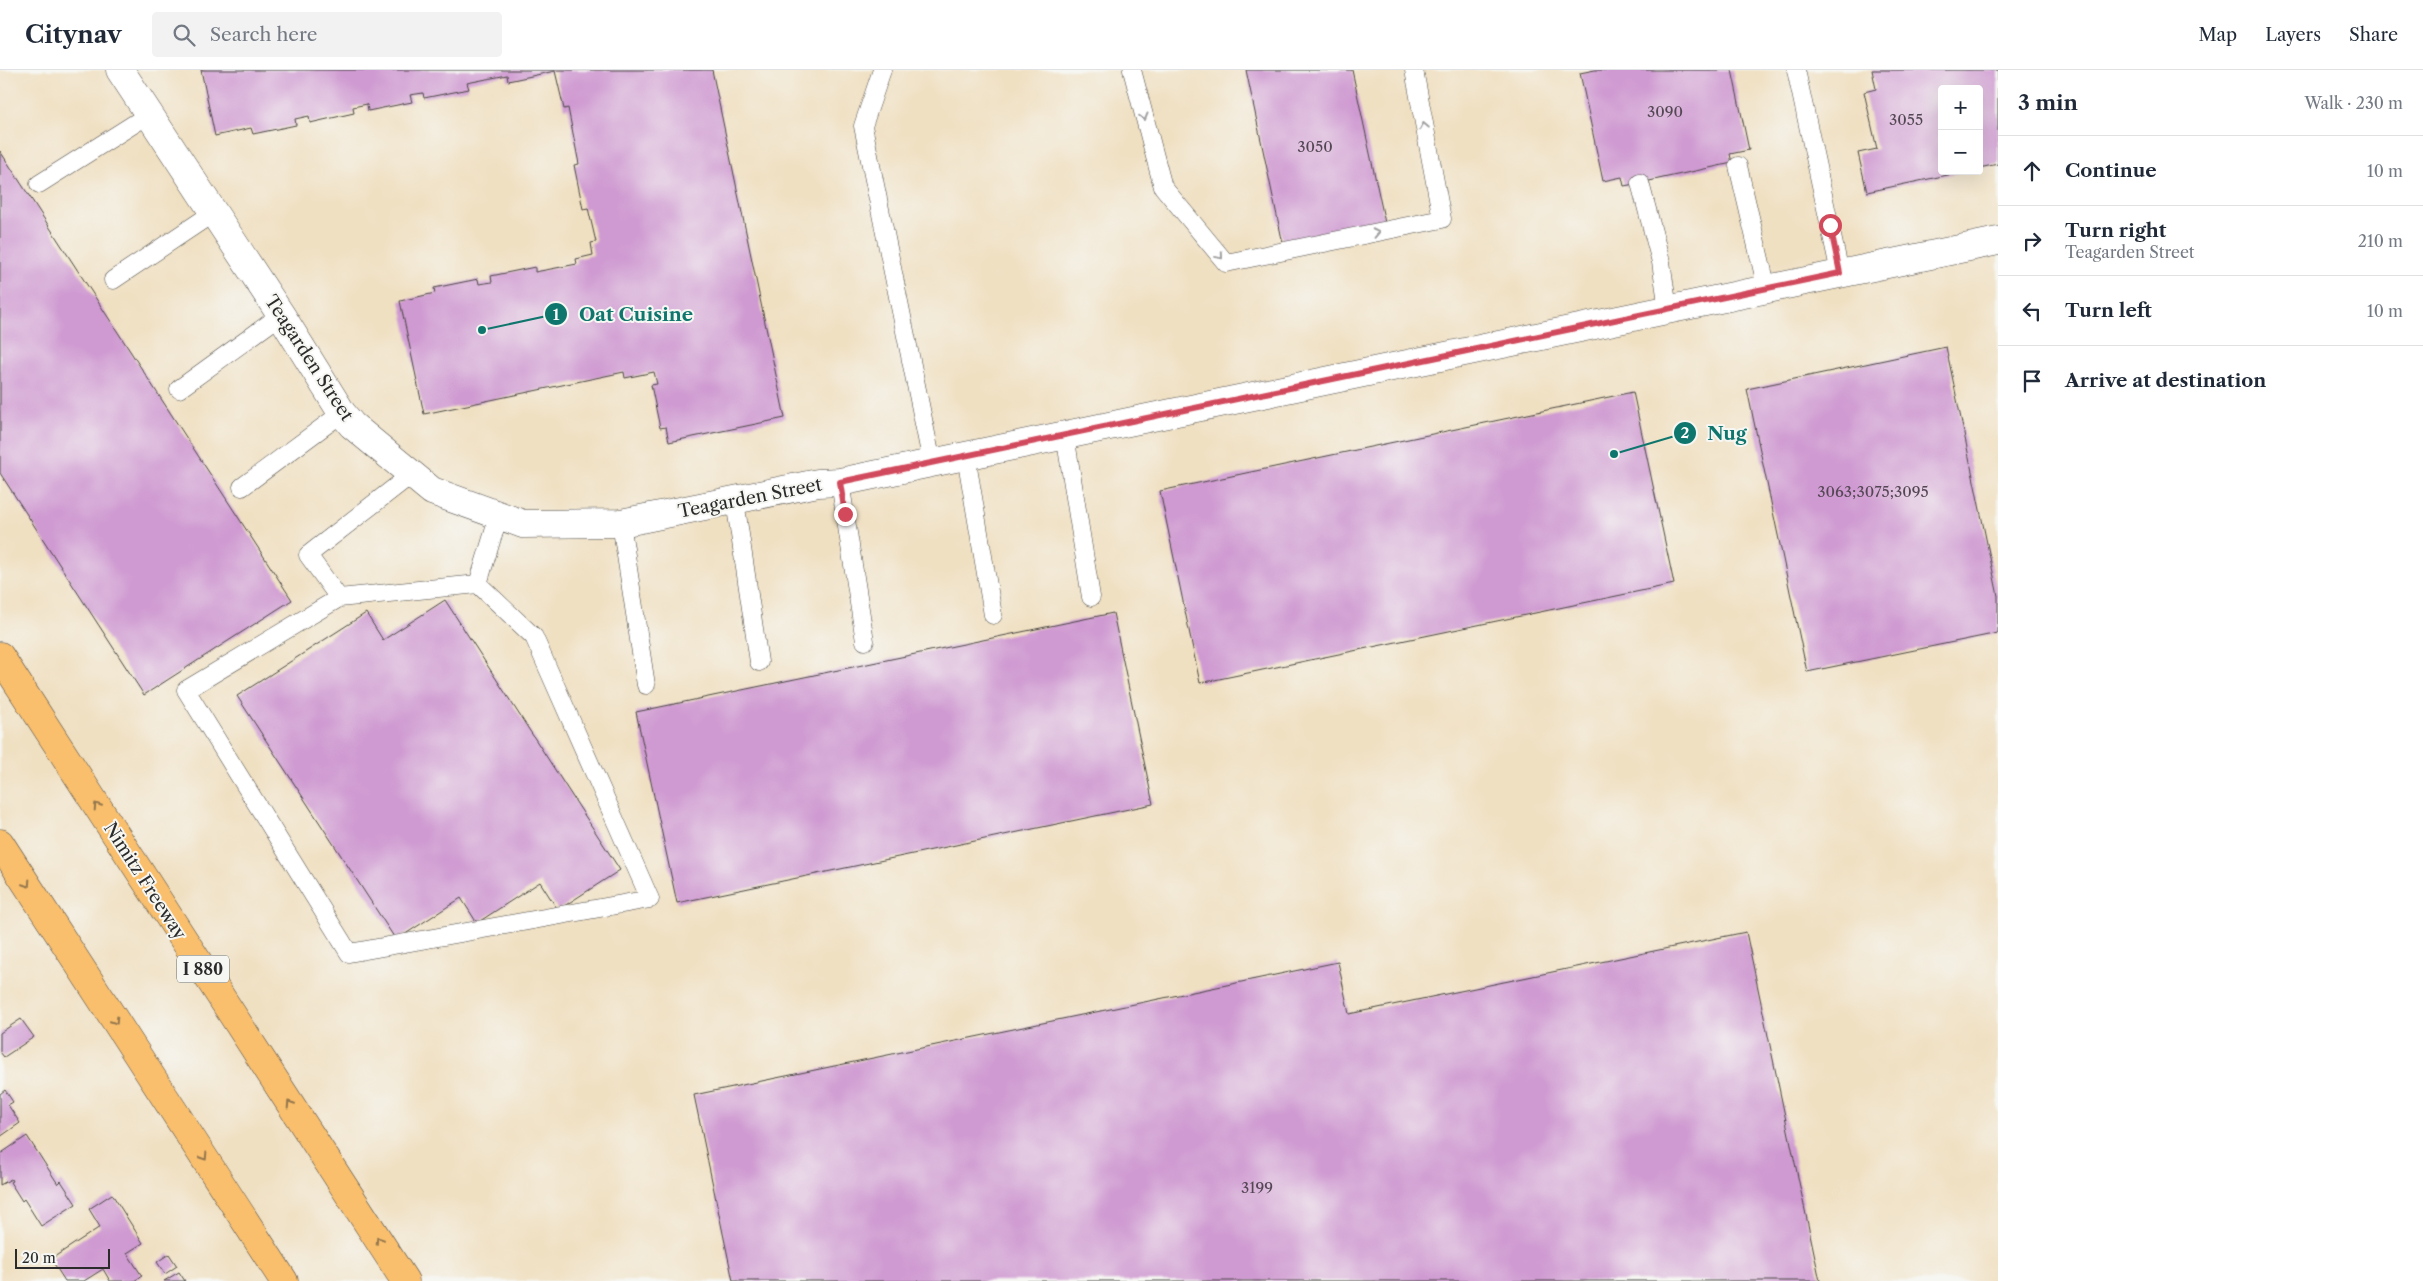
<!DOCTYPE html>
<meta charset="utf-8">
<style>
body{margin:0;font-family:"Libre Caslon Text",serif;background:#f2f2f3;color:#1f2937}
.controls{position:absolute;right:15px;top:15px;display:grid;overflow:hidden;border-radius:5px;box-shadow:0 5px 20px #0002}
.controls button{width:45px;height:45px;display:grid;place-items:center;padding:0;border:0;border-bottom:1px solid #e0e1e3;background:#fff;color:#1f2937;font:25px sans-serif}
.scale{position:absolute;left:15px;bottom:12px;width:95px;box-sizing:border-box;padding-left:5px;border:2px solid #2b2b2b;border-top:0;font-size:14px;line-height:18px;white-space:nowrap;color:#2b2b2b;-webkit-text-stroke:4px #f6f6f2;paint-order:stroke}
.stop{position:absolute;width:15px;height:15px;margin:-11px;border:4px solid #d1495b;border-radius:50%;background:#fff}
.stop.end{background:#d1495b;border-color:#fff;box-shadow:0 1px 5px #0008}
.list{margin:0;padding:0;list-style:none}
h2{display:flex;justify-content:space-between;align-items:center;height:65px;margin:0;padding:0 20px;font-size:21px}
h2 small{font-size:16px;font-weight:400;color:#747a83}
.list li{display:grid;grid-template-columns:32px 1fr auto;gap:15px;align-items:center;box-sizing:border-box;height:70px;padding:0 20px;border-top:1px solid #e0e1e3}
.list b{display:block;font-size:19px;white-space:nowrap}
.list p{margin:0;font-size:16px;white-space:nowrap;color:#747a83}
.list em{font-size:16px;font-style:normal;color:#747a83}
.icon{flex:none;width:28px;height:28px;fill:none;stroke:currentColor;stroke-width:2;stroke-linecap:round;stroke-linejoin:round}
.map{position:relative;flex:none;width:1998px;height:1211px;overflow:hidden}
header{display:flex;align-items:center;gap:30px;box-sizing:border-box;height:70px;padding:0 25px;background:#fff;border-bottom:1px solid #e0e1e3}
header strong{font-size:24px}
nav{display:flex;gap:28px;margin-inline-start:auto;font-size:18px}
.search{width:350px;height:45px;background:#f2f2f3;display:flex;align-items:center;gap:12px;box-sizing:border-box;padding:0 18px;border-radius:5px;color:#747a83;font-size:19px}
main{display:flex}
aside{flex:1;background:#fff}
.map>svg:first-child{display:block}
.building{fill:#cf9ad1}
.lines{fill:none;stroke-linecap:round;stroke-linejoin:round}
.service-casing{stroke:#494642;stroke-width:19}
.minor-casing{stroke:#494642;stroke-width:29}
.motorway-casing{stroke:#494642;stroke-width:29}
.service{stroke:#fff;stroke-width:18}
.minor{stroke:#fff;stroke-width:28}
.motorway{stroke:#f9bf6d;stroke-width:28}
.oneway{stroke:#a0a0a0}
.oneway2{stroke:#92754c}
.route{stroke:#d1495b;stroke-width:6}
.labels{text-anchor:middle;stroke-width:4;stroke-linejoin:round;paint-order:stroke}
.number-label{font-size:15px;fill:#544754}
.shield{fill:#f6f6f2;stroke:#686867;stroke-width:1}
.shield-label{font-size:16px;font-weight:bold;fill:#2b2b2b}
.street-label{font-size:18px;fill:#2b2b2b;stroke:#f6f6f2}
.leader{fill:none;stroke:#0f766e;stroke-width:2}
.callout-dot{fill:#0f766e;stroke:#f6f6f2;stroke-width:2}
.mark-label{font-size:15px;text-anchor:middle;font-weight:bold;fill:#fff}
.callout-label{font-size:19px;text-anchor:middle;font-weight:bold;fill:#0f766e;stroke:#f6f6f2;stroke-width:4;stroke-linejoin:round;paint-order:stroke}
</style>
<header>
<strong>Citynav</strong>
<div class="search"><svg class="icon" aria-label="search" viewBox="0 0 24 24"><circle cx="10" cy="10" r="6"/><path d="M15 15l6 6"/></svg>Search here</div>
<nav><a>Map</a><a>Layers</a><a>Share</a></nav>
</header>
<main>
<div class="map">
<svg width="1998" height="1211" viewBox="0 0 1998 1211">
<rect width="100%" height="100%" fill="#f6f6f2"/>
<filter id="ink" filterUnits="userSpaceOnUse"><feTurbulence type="fractalNoise" baseFrequency=".02" numOctaves="2"/><feDisplacementMap in="SourceGraphic" scale="10" xChannelSelector="R" yChannelSelector="G"/><feConvolveMatrix kernelMatrix="1 2 1 2 8 2 1 2 1" color-interpolation-filters="sRGB"/></filter>
<filter id="wash" filterUnits="userSpaceOnUse"><feTurbulence type="fractalNoise" baseFrequency=".0096" numOctaves="4" result="noise"/><feDisplacementMap in="SourceGraphic" scale="20" xChannelSelector="R" yChannelSelector="G"/><feGaussianBlur stdDeviation="1.12" result="paint"/><feColorMatrix in="noise" values="0 0 0 0 0 0 0 0 0 0 0 0 0 0 0 0 0 1.4 0 .05"/><feComposite in="paint" operator="in"/></filter>
<g filter="url(#wash)">
<rect width="100%" height="100%" fill="#f0e0c2"/>
<g id="blocks">
<path class="building" d="M201 0H712L785 348 669 372 666 357 660 358 651 315 657 314 654 302 625 308 624 302 424 344 400 231 435 223 434 218 478 209 479 214 492 212 491 206 535 197V202L577 194 576 189 593 185 591 173 596 172 588 138 583 139 574 95 579 94 568 38 564 39 555 1 508 11 507 5 467 13 469 19 424 28 423 23 410 25 412 32 368 41 367 34 353 37 354 43 310 53 309 46 295 49 296 55 253 64 251 58 215 66Z
M1246 0H1352L1385 153 1283 174Z
M1595 0H1732L1749 80 1730 84 1732 93 1640 113 1624 116 1622 107 1603 111 1580 3Z
M1872 0H1998V94L1979 98V19H1942V101L1962 102 1867 122 1858 83 1877 79 1864 22 1876 19Z
M0 81 292 530 144 625 0 403Z
M1946 277 1998 526V563L1807 602 1747 319Z
M1633 322 1674 514 1200 613 1160 421Z
M445 530 620 800 558 840 540 812 477 853 461 828 396 870 237 626 366 543 383 570Z
M1113 543 1153 734 677 833 636 642Z
M1746 862 1820 1211H733L694 1025 1338 892 1349 944Z
M21 949 34 967 4 987 0 982V963Z
M5 1020 13 1032 8 1035 20 1053 0 1067V1024Z
M27 1066 58 1114 61 1111 76 1134 41 1156 24 1129 22 1131 10 1112 12 1111 11 1109 0 1115V1084Z
M112 1124 143 1173 127 1183 142 1206 134 1211H110L103 1199 84 1211H65L51 1189 100 1157 89 1139Z
M169 1184 177 1196 165 1204 157 1192Z
M179 1202 185 1211H164Z"/>
</g>
</g>
<g filter="url(#ink)">
<use href="#blocks" fill-opacity="0" stroke="#494642" stroke-width="1"/>
<g class="lines">
<g class="service-casing">
<path id="service" d="M882 0 863 56 932 393
M1132 0 1163 117 1226 193 1442 149 1414 0
M1796 0 1840 203
M1738 96 1767 219
M1640 113 1661 192 1668 239
M39 114 148 45
M113 210 213 143
M179 319 281 245
M1065 365 1091 527
M966 386 993 545
M412 404 308 485 339 528 186 620 349 883 650 829 534 567 478 514 499 445
M840 412 865 571
M242 417 342 343
M735 431 759 592
M621 453 646 615
M339 528 478 514"/>
</g>
<g class="minor-casing">
<path id="minor" d="M120 0 281 245 342 343 352 355 432 421 523 454 621 453 818 413 840 412 1998 171"/>
</g>
<g class="motorway-casing">
<path id="motorway" d="M0 586 405 1211
M0 773 284 1211"/>
</g>
<use href="#service" class="service"/>
<use href="#minor" class="minor"/>
<use href="#motorway" class="motorway"/>
</g>
<defs><path id="oneway-chevron" d="M-2-3.5L2.5 0L-2 3.5" fill="none" stroke-width="1.6" stroke-linecap="round" stroke-linejoin="round" transform="scale(1.25)"/></defs>
<g class="oneway">
<use href="#oneway-chevron" transform="translate(1144 47) rotate(75)"/>
<use href="#oneway-chevron" transform="translate(1424 56) rotate(-101)"/>
<use href="#oneway-chevron" transform="translate(1376 163) rotate(-12)"/>
<use href="#oneway-chevron" transform="translate(1220 186) rotate(50)"/>
</g>
<g class="oneway2">
<use href="#oneway-chevron" transform="translate(97 736) rotate(-123)"/>
<use href="#oneway-chevron" transform="translate(27 814) rotate(57)"/>
<use href="#oneway-chevron" transform="translate(115 951) rotate(57)"/>
<use href="#oneway-chevron" transform="translate(290 1034) rotate(-123)"/>
<use href="#oneway-chevron" transform="translate(204 1087) rotate(57)"/>
<use href="#oneway-chevron" transform="translate(379 1170) rotate(-123)"/>
</g>
</g>
<g class="lines" filter="url(#ink)">
<path class="route" d="M845 444 840 412 1840 203 1830 155"/>
</g>
<g class="labels">
<g class="number-label">
<text x="1665" y="47">3090</text>
<text x="1906" y="55">3055</text>
<text x="1315" y="82">3050</text>
<text x="1873" y="427">3063;3075;3095</text>
<text x="1257" y="1123">3199</text>
</g>
<rect class="shield" x="177" y="885.5" width="52" height="27" rx="4"/>
<g class="shield-label">
<text x="203" y="905">I 880</text>
</g>
<g class="street-label">
<text transform="translate(309 288) rotate(57)" y="6">Teagarden Street</text>
<text transform="translate(750 428) rotate(-11)" y="6">Teagarden Street</text>
<text transform="translate(145 811) rotate(57)" y="6">Nimitz Freeway</text>
</g>
</g>
<path class="leader" d="M482 260L556 244M1614 384L1685 363"/>
<g class="callout-dot">
<circle cx="482" cy="260" r="5"/>
<circle cx="1614" cy="384" r="5"/>
<circle cx="556" cy="244" r="12"/>
<circle cx="1685" cy="363" r="12"/>
</g>
<g class="mark-label">
<text x="556" y="250">1</text>
<text x="1685" y="368">2</text>
</g>
<g class="callout-label">
<text x="636" y="251">Oat Cuisine</text>
<text x="1727" y="370">Nug</text>
</g>
</svg>
<div class="controls">
<button>+</button>
<button>−</button>
</div>
<div class="scale">20 m</div>
<div class="stop" style="left:1830px;top:155px"></div>
<div class="stop end" style="left:845px;top:444px"></div>
</div>
<aside>
<h2>3 min<small>Walk · 230 m</small></h2>
<ul class="list">
<li><svg class="icon" aria-label="ahead" viewBox="0 0 24 24"><path d="M12 20V5M6 11l6-6 6 6"/></svg><div><b>Continue</b></div><em>10 m</em></li>
<li><svg class="icon" aria-label="right" viewBox="0 0 24 24"><path d="M7 20v-9h11M14 6l5 5-5 5"/></svg><div><b>Turn right</b><p>Teagarden Street</p></div><em>210 m</em></li>
<li><svg class="icon" aria-label="left" viewBox="0 0 24 24"><path d="M17 20v-9H6M10 6l-5 5 5 5"/></svg><div><b>Turn left</b></div><em>10 m</em></li>
<li><svg class="icon" aria-label="arrive" viewBox="0 0 24 24"><path d="M6 21V4h12l-3 4 3 4H6"/></svg><div><b>Arrive at destination</b></div></li>
</ul>
</aside>
</main>
